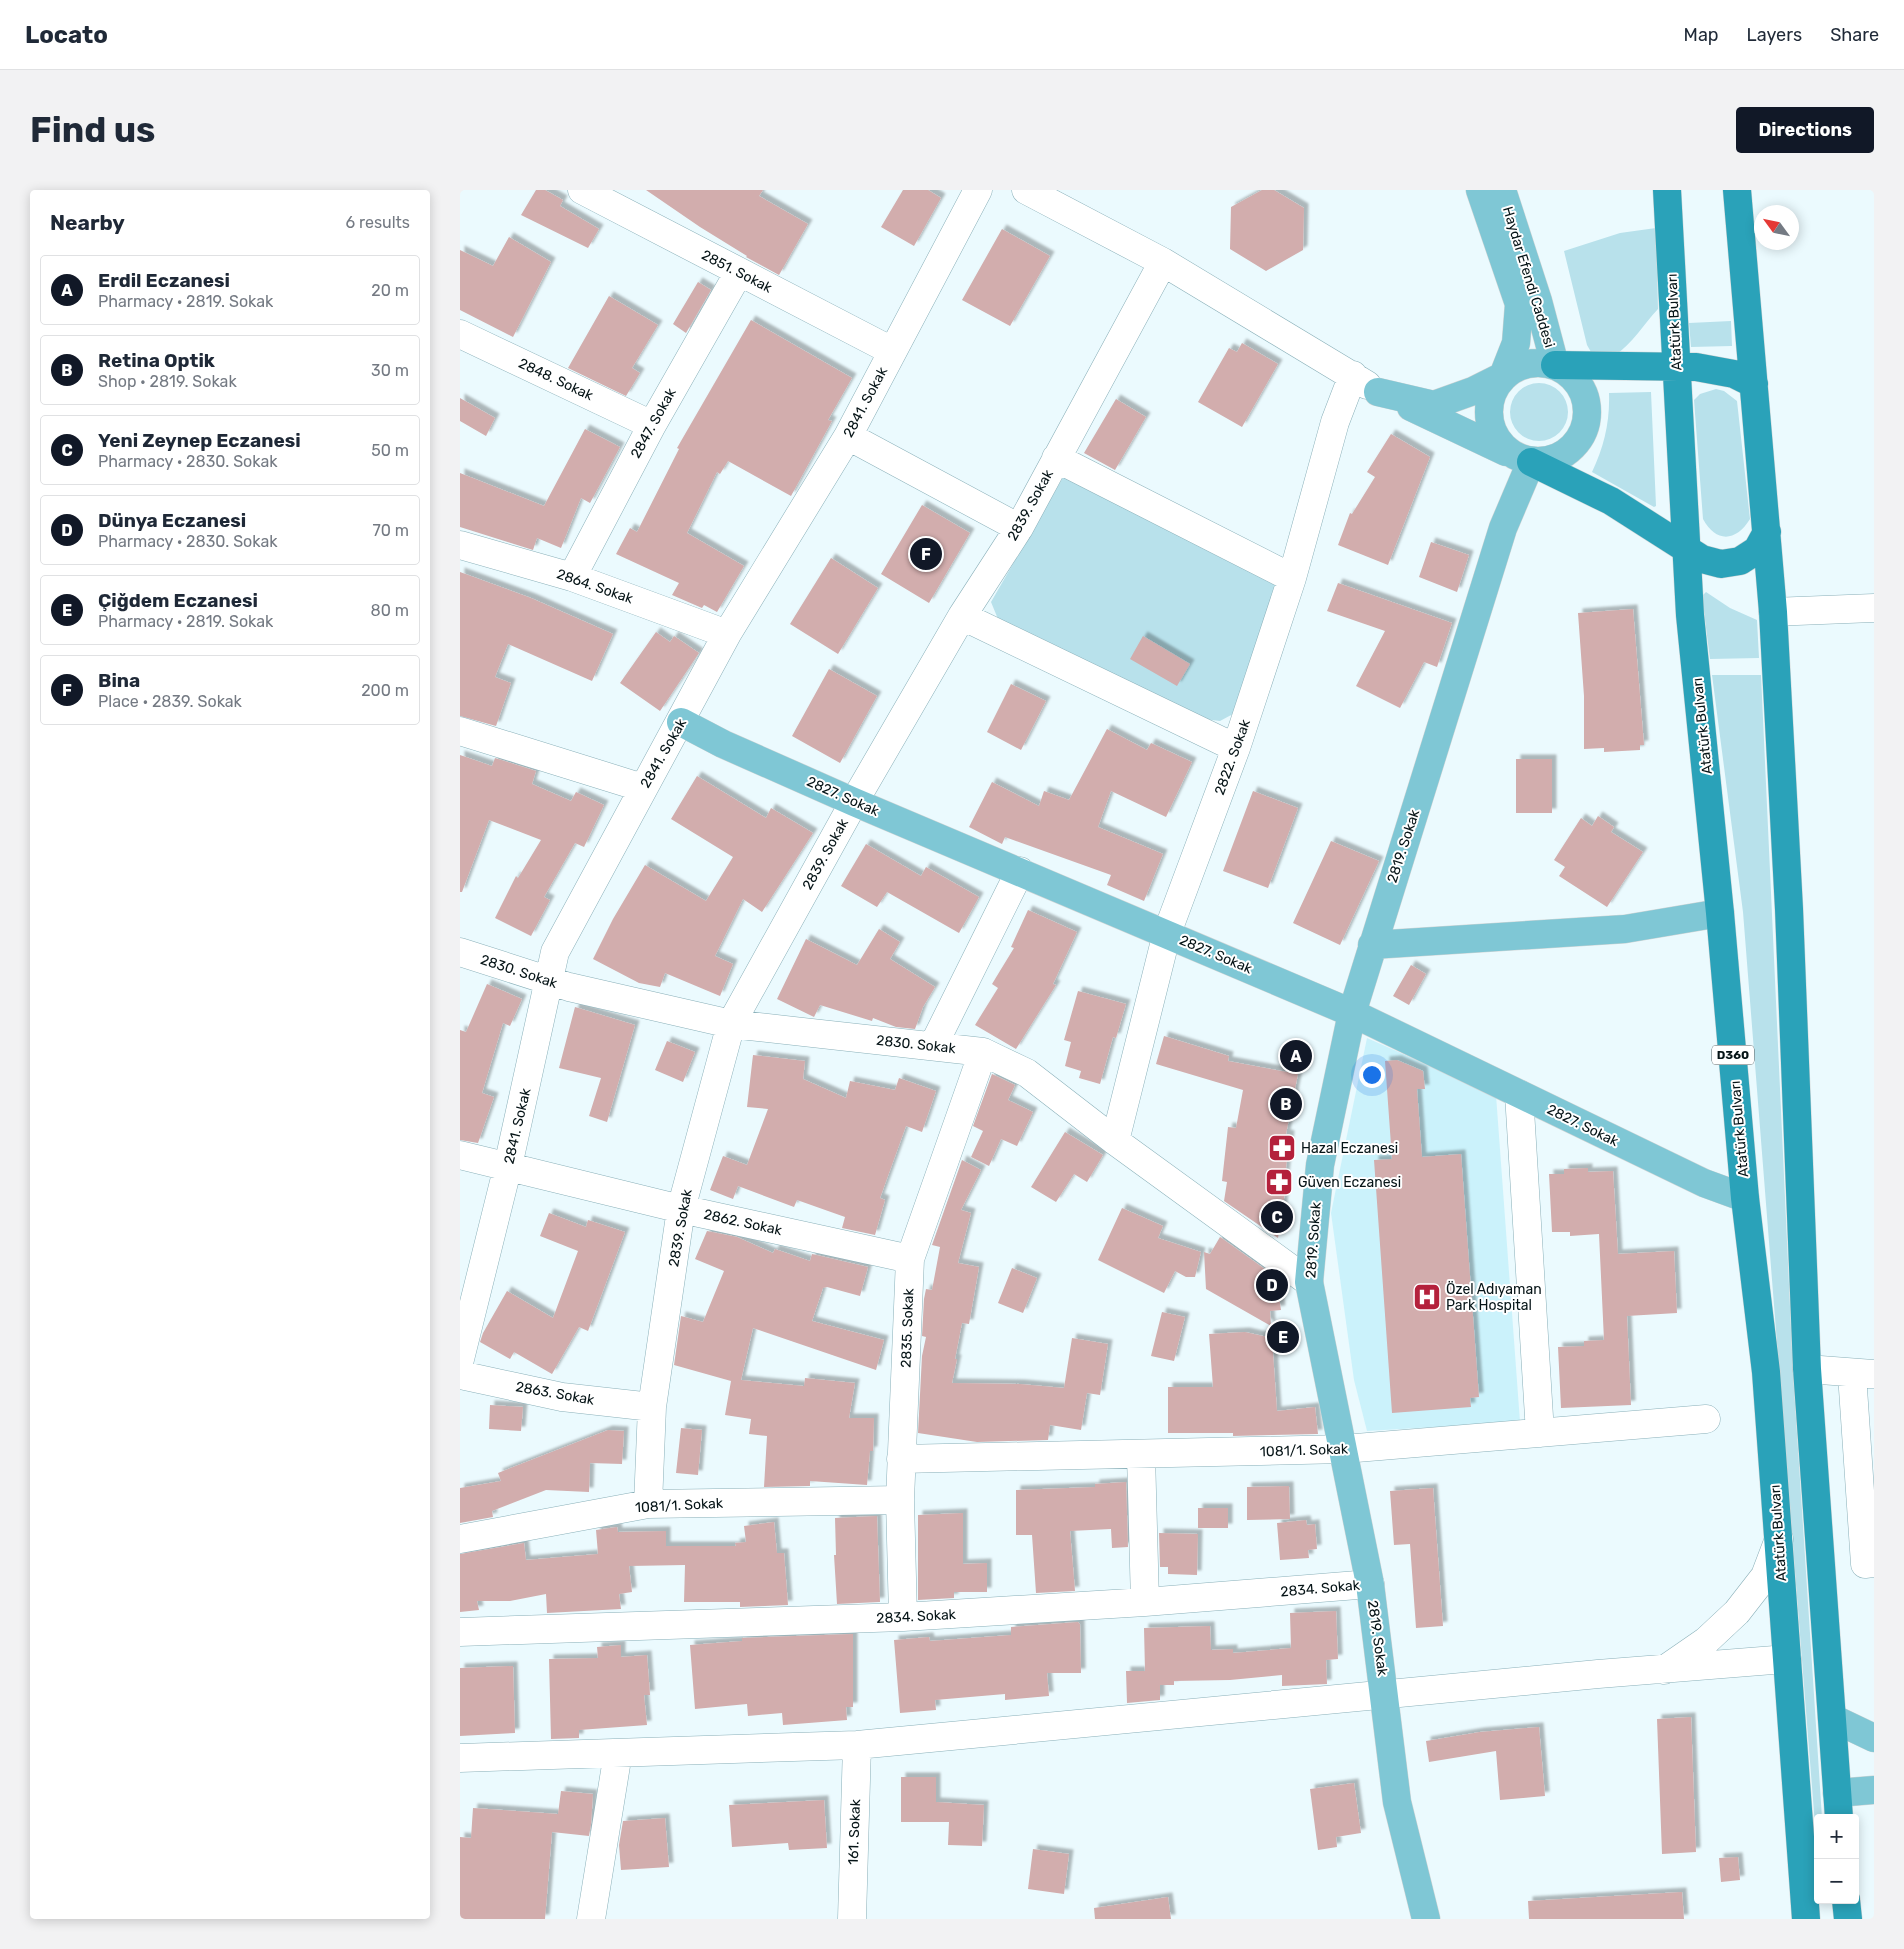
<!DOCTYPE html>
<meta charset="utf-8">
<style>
body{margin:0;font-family:Rubik,sans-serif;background:#f2f2f3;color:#1f2937}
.controls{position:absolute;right:15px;bottom:15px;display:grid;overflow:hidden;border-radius:5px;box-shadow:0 2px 12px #0003}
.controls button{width:45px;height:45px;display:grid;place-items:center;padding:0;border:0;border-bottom:1px solid #e0e1e3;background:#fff;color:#1f2937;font:25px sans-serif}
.compass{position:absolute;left:1294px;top:15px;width:45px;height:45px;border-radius:50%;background:#fff;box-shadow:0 2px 12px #0003;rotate:303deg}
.you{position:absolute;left:911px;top:884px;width:18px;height:18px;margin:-12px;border:4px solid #fff;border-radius:50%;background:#1a73e8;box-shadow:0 0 0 8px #1a73e833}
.badge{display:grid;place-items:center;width:32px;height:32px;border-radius:50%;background:#111827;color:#fff;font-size:16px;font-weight:700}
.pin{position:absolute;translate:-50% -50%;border:2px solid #fff;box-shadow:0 1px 5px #0006}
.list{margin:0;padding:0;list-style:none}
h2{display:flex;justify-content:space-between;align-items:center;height:65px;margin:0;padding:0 20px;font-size:21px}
h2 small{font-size:16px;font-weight:400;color:#747a83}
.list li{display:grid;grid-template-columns:32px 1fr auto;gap:15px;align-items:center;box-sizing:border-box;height:70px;margin:0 10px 10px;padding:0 10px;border:1px solid #e0e1e3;border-radius:5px}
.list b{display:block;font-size:19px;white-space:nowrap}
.list p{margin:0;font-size:16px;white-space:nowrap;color:#747a83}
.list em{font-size:16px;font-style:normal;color:#747a83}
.map{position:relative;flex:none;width:1414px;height:1729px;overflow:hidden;border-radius:5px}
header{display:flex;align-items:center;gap:30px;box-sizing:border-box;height:70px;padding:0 25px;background:#fff;border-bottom:1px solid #e0e1e3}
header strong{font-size:24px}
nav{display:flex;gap:28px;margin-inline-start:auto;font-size:18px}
.intro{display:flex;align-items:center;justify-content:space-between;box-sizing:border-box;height:120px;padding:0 30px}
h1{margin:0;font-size:35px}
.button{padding:12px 22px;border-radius:5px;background:#111827;color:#fff;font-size:18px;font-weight:700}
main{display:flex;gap:30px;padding:0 30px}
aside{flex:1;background:#fff;border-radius:5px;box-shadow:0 2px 12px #0003}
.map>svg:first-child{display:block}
.built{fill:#cbf2fb}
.green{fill:#b8e1eb}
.building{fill:#d2adad;filter:url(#shadow)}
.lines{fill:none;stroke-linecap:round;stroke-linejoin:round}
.minor-casing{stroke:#8ab0b9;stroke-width:29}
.major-casing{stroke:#d2d5d5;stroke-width:29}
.highway-casing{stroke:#d2d5d5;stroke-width:29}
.minor{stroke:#fff;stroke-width:28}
.major{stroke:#7fc7d5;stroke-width:28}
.highway{stroke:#2aa2b9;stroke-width:28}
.labels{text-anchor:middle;stroke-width:4;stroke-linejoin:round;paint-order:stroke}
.shield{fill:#fff;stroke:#515a5d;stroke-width:1}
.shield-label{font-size:12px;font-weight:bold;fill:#061417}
.street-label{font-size:14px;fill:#061417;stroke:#fff}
.poi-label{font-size:14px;fill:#061417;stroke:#fff;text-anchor:start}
</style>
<header>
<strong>Locato</strong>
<nav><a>Map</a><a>Layers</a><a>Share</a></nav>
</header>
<div class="intro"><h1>Find us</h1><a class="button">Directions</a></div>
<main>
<aside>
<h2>Nearby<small>6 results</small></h2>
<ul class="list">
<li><span class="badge">A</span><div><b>Erdil Eczanesi</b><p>Pharmacy · 2819. Sokak</p></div><em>20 m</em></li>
<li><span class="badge">B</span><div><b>Retina Optik</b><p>Shop · 2819. Sokak</p></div><em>30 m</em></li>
<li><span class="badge">C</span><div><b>Yeni Zeynep Eczanesi</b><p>Pharmacy · 2830. Sokak</p></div><em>50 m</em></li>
<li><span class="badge">D</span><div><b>Dünya Eczanesi</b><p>Pharmacy · 2830. Sokak</p></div><em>70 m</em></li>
<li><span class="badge">E</span><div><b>Çiğdem Eczanesi</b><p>Pharmacy · 2819. Sokak</p></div><em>80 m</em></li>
<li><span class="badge">F</span><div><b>Bina</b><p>Place · 2839. Sokak</p></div><em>200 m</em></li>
</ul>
</aside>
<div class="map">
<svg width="1414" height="1729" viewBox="0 0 1414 1729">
<defs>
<filter id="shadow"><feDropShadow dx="4.5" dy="-4.5" stdDeviation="1" flood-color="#0004"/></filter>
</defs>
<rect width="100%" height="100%" fill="#ebfafe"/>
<path class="built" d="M907 848 1036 905 1060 1232 907 1241 894 1190 871 1023Z"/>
<path class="green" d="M1196 38 1198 119C1183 135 1173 153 1154 166L1131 162 1127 155 1104 61 1160 43Z
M1271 131 1272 156 1231 157 1229 133Z
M1050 222a29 29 0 1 1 58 0a29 29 0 1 1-58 0Z
M1256 199 1264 201 1277 211 1290 329C1276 352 1256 353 1243 329L1234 210 1240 204Z
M1191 202 1196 316 1194 317 1132 282C1144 257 1150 232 1149 203Z
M605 284 822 391 773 524 760 531 744 529 538 429 531 412Z
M1246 402 1270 418 1297 430 1299 468 1250 469 1242 406Z
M1252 485H1301L1333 1182 1362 1628H1358V1673L1283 722Z"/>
<path class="building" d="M76 0H85L103 10 100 16 139 39 128 58 61 25Z
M186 0H303L299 6 348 34 319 85 286 67 287 66 240 37Z
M443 0H468L481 8 454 56 421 37Z
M802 0H814L844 18 843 60 806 81 770 59 771 17Z
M542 39 590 66 550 136 502 110Z
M49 47 91 72 53 147 0 120V60L33 76Z
M238 92 251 100 226 143 213 134Z
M149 106 198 135 172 178 180 183 166 206 108 178Z
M291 130 392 188 368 230 372 231 331 306 268 271 260 284 257 282 227 343 284 376 257 422 244 415 242 418 212 405 219 393 156 364 170 338 177 342 219 259 217 258Z
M782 153 818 174 782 237 738 212 769 158 777 162Z
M0 208 35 228 26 246 0 231Z
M656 209 686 227 655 280 624 263Z
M125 239 160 257 130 313 121 308 101 358 77 348 73 360 0 337V283L84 316Z
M931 244 970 267 928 375 878 355 890 323 892 324 915 287 907 282Z
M462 315 510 343 469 413 421 384Z
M971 352 1009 365 997 402 959 387Z
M371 368 418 398 378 464 330 434Z
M0 382 71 408 153 444 132 491 48 454 35 487 51 493 36 536 0 526Z
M878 393 992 433 977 477 964 472 940 518 896 496 925 441 867 421Z
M1173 419 1184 555H1180V560L1144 562V558L1124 559V506L1118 423Z
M196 442 210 452 214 446 239 463 200 521 160 493Z
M683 446 730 474 717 496 670 469Z
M369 479 417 506 380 573 332 546Z
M551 494 586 511 561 560 527 542Z
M647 539 687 560 691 553 732 572 706 627 651 601 638 637 703 664 684 711 647 695 651 685 545 647 542 654 509 637 532 592 579 616 584 601 609 610Z
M0 565 32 576 35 568 76 581 72 594 111 611 116 602 144 615 124 657 115 653 84 707 90 710 71 746 35 728 56 686 58 688 81 650 29 630 2 702H0Z
M1056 569H1092V623H1056Z
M237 586 306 628 311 618 353 643 302 722 283 709 255 766 273 774 260 806 205 783 200 797 179 793 133 769 153 729 185 675 246 711 273 667 211 629Z
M793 601 838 618 808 698 763 681Z
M1138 626 1154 637 1151 642 1183 662 1147 717 1099 686 1105 677 1094 670 1121 628 1132 636Z
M871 651 919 671 880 755 833 733Z
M406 654 461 686 466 677 519 707 499 743 427 702 417 717 381 696Z
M568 720 617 742 593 794 596 795 556 859 515 835 538 798 532 794 554 758 551 757Z
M419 739 440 752 430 769 475 797 463 817 455 839 436 837 413 828 412 831 360 815 354 827 317 809 346 749 397 775Z
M951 775 966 784 949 815 933 806Z
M27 794 62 809 50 836 43 833 22 903 34 907 18 953 0 950V840L6 842Z
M618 801 666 814 656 848 653 847 640 894 619 888 621 881 605 876 611 852 604 850Z
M115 817 175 835 147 932 129 926 141 888 99 878Z
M704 846 769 866 768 871 838 884 826 944 830 945 823 1002H825L818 1048 764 1011 767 992 762 991 768 937 776 938 783 900 696 874Z
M207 851 235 862 223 892 195 880Z
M293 865 345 871 343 889 386 908 390 891 435 900 439 888 476 901 462 942 446 936 420 1008 425 1010 415 1045 382 1038 385 1027 337 1010 334 1017 278 996 273 1009 250 1000 263 966 287 975 308 919 287 917Z
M937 870 963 881 965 899H957L962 967 1001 964 1019 1207 1010 1208 1011 1217 932 1223 914 970 932 969 925 871Z
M532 884 555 895 548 910 573 922 557 956 541 949 529 976 511 967 523 941 513 936Z
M605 942 643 965 627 992 614 984 596 1012 571 997Z
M502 970 521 980 501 1020 511 1023 498 1073 519 1077 509 1134 502 1133 495 1169H497L492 1193 560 1194 604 1198 612 1148 648 1154 640 1205 627 1203 621 1240 590 1235 588 1250 517 1252 458 1243 462 1166 466 1147 462 1146 464 1109 466 1099 472 1100 480 1057 472 1055Z
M1128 978V982L1153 981 1158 1064 1214 1061 1217 1123 1167 1126 1171 1215 1101 1218 1098 1157 1124 1156V1151L1144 1150 1139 1044 1110 1046V1042H1092L1089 984H1104V979Z
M662 1018 703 1036 698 1048 741 1062 735 1087H726L715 1081 704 1103 638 1070Z
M89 1023 126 1037 128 1030 165 1042 128 1141 119 1137 92 1184 54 1162 50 1169 20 1152 23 1143 47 1101 93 1128 118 1061 80 1046Z
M247 1041 277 1047 313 1063 315 1059 350 1071 352 1064 408 1077 400 1106 367 1097 363 1098 352 1131 424 1150 416 1180 293 1138 281 1190 344 1196 345 1188 395 1193 389 1228H414L413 1261H410L407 1295 350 1291V1296L304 1297 307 1246 289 1244 291 1229 265 1225 271 1191 214 1175 221 1126 243 1132 264 1081 235 1069Z
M760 1047 816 1087 821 1120 810 1121 811 1136 746 1099 744 1062 750 1064Z
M552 1078 577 1088 563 1123 538 1113Z
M702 1122 725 1127 714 1171 691 1166Z
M785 1142 812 1148 817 1221 855 1217 858 1244 773 1246V1243H708V1197H753L749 1144Z
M30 1215 63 1217 61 1241 29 1239Z
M221 1238 242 1240 238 1285 216 1283Z
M148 1240 164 1241 162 1274 130 1273 129 1302 86 1300 32 1321 33 1327 0 1333V1298L41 1291 38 1283Z
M666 1292 668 1357 652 1358 651 1339 610 1341 615 1401 576 1403 572 1345H556V1300L635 1297V1294Z
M829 1296 830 1329 787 1330V1297Z
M973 1298 983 1436 956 1438 950 1354 934 1355 930 1301Z
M738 1318H768V1338H738Z
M503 1323V1374L527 1373V1402H494V1408L458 1410V1325Z
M417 1326 420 1412 377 1414 374 1365H376L375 1328Z
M846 1330 847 1335 855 1334 857 1359 848 1360 849 1368 820 1370 817 1333Z
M314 1332 317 1363H324L328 1415 280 1417V1412H224L225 1375 169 1376 172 1402 159 1404 161 1419 87 1423 86 1404 50 1411H17L19 1420 0 1422V1364L64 1353 66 1370 138 1364 136 1340 157 1337 158 1342 206 1341V1356H276L275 1353 286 1352 284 1336Z
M699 1343 738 1344 737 1385 708 1384V1377H700Z
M876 1421 878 1469 866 1470 867 1494 822 1496V1485L770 1490 714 1491V1495H700V1510L667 1513 666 1481H685L684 1438 750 1436 751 1460 773 1459V1463L831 1458 830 1423Z
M618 1432 620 1434 621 1483H587L589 1506 545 1510V1504L475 1510 476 1520 440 1523 434 1450 469 1447 470 1451 551 1445V1437Z
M393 1444V1517H386L387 1530 323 1535 322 1523 288 1526 287 1514 235 1519 230 1455 282 1451V1448Z
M161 1455V1467L187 1465 190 1505H184L187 1535 119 1540V1548L91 1549 89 1469 138 1468 137 1457Z
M53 1476 55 1543 0 1546V1478Z
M1231 1527 1236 1662 1202 1664 1197 1529Z
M1079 1537 1085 1606 1040 1610 1036 1561 969 1572 966 1551 1020 1542Z
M441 1587H476V1612L524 1615 522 1656 488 1655 489 1632H441Z
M894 1593 901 1643 876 1647 877 1657 858 1660 850 1599Z
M101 1601 133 1604 131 1634 129 1646 92 1642 85 1729H0V1647L11 1648 13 1618 98 1624Z
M364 1610 367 1658 329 1660 328 1653 272 1657 269 1615Z
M205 1628 209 1677 161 1680 159 1655 163 1631Z
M573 1659 609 1664 604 1704 568 1699Z
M1278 1667 1280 1690 1261 1692 1259 1668Z
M1222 1702 1224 1729H1069L1068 1711Z
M708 1707 711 1729H635L634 1718Z"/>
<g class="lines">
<g class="minor-casing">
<path id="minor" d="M122 0 432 161
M566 0 703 72 907 195
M0 144 192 235
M388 246 559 338
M596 268 832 388
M0 355 112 387 267 444
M112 387 192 235 279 82
M1313 422 1414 418
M502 426 776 558
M0 541 183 598
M0 762 109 797 271 834 523 862 567 883 655 951 849 1092
M473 856 560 681
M1059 904 1080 1243
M655 951 707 743 776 558 832 388 875 232 893 185
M0 965 221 1019 450 1069
M0 1169 48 976 95 762 267 444 388 246 518 0
M1347 1179 1414 1184
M1392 1184 1405 1374 1414 1373
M0 1185 102 1207 192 1217
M681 1265 685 1412
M441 1269 884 1259 1246 1229
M188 1314 192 1217 221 1019 271 834 394 612 502 426 559 338 703 72
M0 1349 188 1314 440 1310
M443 1427 440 1310 450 1069 523 862
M0 1442 443 1427 685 1412 910 1394
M1204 1480 1246 1451 1277 1422 1305 1386 1319 1349
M0 1568 397 1555 1138 1484 1327 1469
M131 1729 158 1563
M392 1729 397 1555"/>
</g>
<g class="major-casing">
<path id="major" d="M1042 0 1078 111 1095 175
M1029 222a49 49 0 1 1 98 0a49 49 0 1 1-98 0Z
M918 202 974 215 1013 201 1043 186 1056 153 1059 114 1020 0
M951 217 1046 262
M221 532 263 554 394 612 892 823 1244 993 1285 1008
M912 755 1165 739 1260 723
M1372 1528 1414 1548
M1377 1603 1414 1600
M966 1729 937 1612 910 1394 849 1092 860 975 892 823 1043 338 1071 272"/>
</g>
<g class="highway-casing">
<path id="highway" d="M1207 0 1230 425 1260 723 1285 1008 1306 1182 1346 1729
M1277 0 1313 422 1329 719 1347 1179 1379 1628
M1095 175 1236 177 1274 184 1294 194
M1071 272 1151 311 1242 369 1261 374 1280 371 1297 360 1307 342
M1386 1710 1388 1729"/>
</g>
<use href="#minor" class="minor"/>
<use href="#major" class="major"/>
<use href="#highway" class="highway"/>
</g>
<defs>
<g id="pharmacy-square" transform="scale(1.4375)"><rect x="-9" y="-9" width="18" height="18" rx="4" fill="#b4213c" stroke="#fff"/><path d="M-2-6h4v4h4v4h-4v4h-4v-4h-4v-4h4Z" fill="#fff"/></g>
<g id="hospital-square" transform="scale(1.4375)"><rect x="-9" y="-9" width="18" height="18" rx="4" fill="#b4213c" stroke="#fff"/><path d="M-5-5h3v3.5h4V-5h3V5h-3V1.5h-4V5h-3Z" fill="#fff"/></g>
</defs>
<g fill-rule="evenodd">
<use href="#pharmacy-square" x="822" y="958"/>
<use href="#pharmacy-square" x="819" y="992"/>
<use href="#hospital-square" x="967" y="1107"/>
</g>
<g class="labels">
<rect class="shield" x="1252" y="855.5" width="42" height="19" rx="4"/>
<g class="shield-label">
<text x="1273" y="869">D360</text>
</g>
<g class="street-label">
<text transform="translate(277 81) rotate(27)" y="5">2851. Sokak</text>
<text transform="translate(1069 87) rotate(73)" y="5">Haydar Efendi Caddesi</text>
<text transform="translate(1214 132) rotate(-93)" y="5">Atatürk Bulvarı</text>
<text transform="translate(96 189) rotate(25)" y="5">2848. Sokak</text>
<text transform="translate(405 212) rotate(-62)" y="5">2841. Sokak</text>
<text transform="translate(193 233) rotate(-61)" y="5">2847. Sokak</text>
<text transform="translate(570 315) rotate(-61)" y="5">2839. Sokak</text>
<text transform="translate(135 396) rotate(19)" y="5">2864. Sokak</text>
<text transform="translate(1242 536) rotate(-96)" y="5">Atatürk Bulvarı</text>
<text transform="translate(203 563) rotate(-60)" y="5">2841. Sokak</text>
<text transform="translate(772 567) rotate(-70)" y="5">2822. Sokak</text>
<text transform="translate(383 606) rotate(24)" y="5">2827. Sokak</text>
<text transform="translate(943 656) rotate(-72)" y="5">2819. Sokak</text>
<text transform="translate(365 664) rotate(-61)" y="5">2839. Sokak</text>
<text transform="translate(756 764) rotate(23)" y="5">2827. Sokak</text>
<text transform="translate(59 781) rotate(18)" y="5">2830. Sokak</text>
<text transform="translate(456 854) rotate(6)" y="5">2830. Sokak</text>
<text transform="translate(1123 935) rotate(26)" y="5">2827. Sokak</text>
<text transform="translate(57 936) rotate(-77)" y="5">2841. Sokak</text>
<text transform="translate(1279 939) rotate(-95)" y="5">Atatürk Bulvarı</text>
<text transform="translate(283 1032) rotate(12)" y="5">2862. Sokak</text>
<text transform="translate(220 1038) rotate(-80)" y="5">2839. Sokak</text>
<text transform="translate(853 1050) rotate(-86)" y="5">2819. Sokak</text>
<text transform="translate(447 1138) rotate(-88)" y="5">2835. Sokak</text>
<text transform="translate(95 1203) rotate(10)" y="5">2863. Sokak</text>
<text transform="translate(844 1260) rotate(-2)" y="5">1081/1. Sokak</text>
<text transform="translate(219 1315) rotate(-3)" y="5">1081/1. Sokak</text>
<text transform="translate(1318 1343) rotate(-94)" y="5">Atatürk Bulvarı</text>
<text transform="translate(860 1398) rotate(-5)" y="5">2834. Sokak</text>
<text transform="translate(456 1426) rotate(-3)" y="5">2834. Sokak</text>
<text transform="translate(918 1448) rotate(82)" y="5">2819. Sokak</text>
<text transform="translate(394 1642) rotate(-88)" y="5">161. Sokak</text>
</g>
<g class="poi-label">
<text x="841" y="963">Hazal Eczanesi</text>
<text x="838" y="997">Güven Eczanesi</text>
<text x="986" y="1104">Özel Adıyaman<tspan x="986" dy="16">Park Hospital</tspan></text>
</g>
</g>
</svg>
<div class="controls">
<button>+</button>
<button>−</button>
</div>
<svg class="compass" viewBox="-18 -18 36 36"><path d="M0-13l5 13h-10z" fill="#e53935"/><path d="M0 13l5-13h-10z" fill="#747a83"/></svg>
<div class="you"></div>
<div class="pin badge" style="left:836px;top:866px">A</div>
<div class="pin badge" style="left:826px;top:914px">B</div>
<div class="pin badge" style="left:817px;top:1027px">C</div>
<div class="pin badge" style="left:812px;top:1095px">D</div>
<div class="pin badge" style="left:823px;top:1147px">E</div>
<div class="pin badge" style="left:466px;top:364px">F</div>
</div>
</main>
